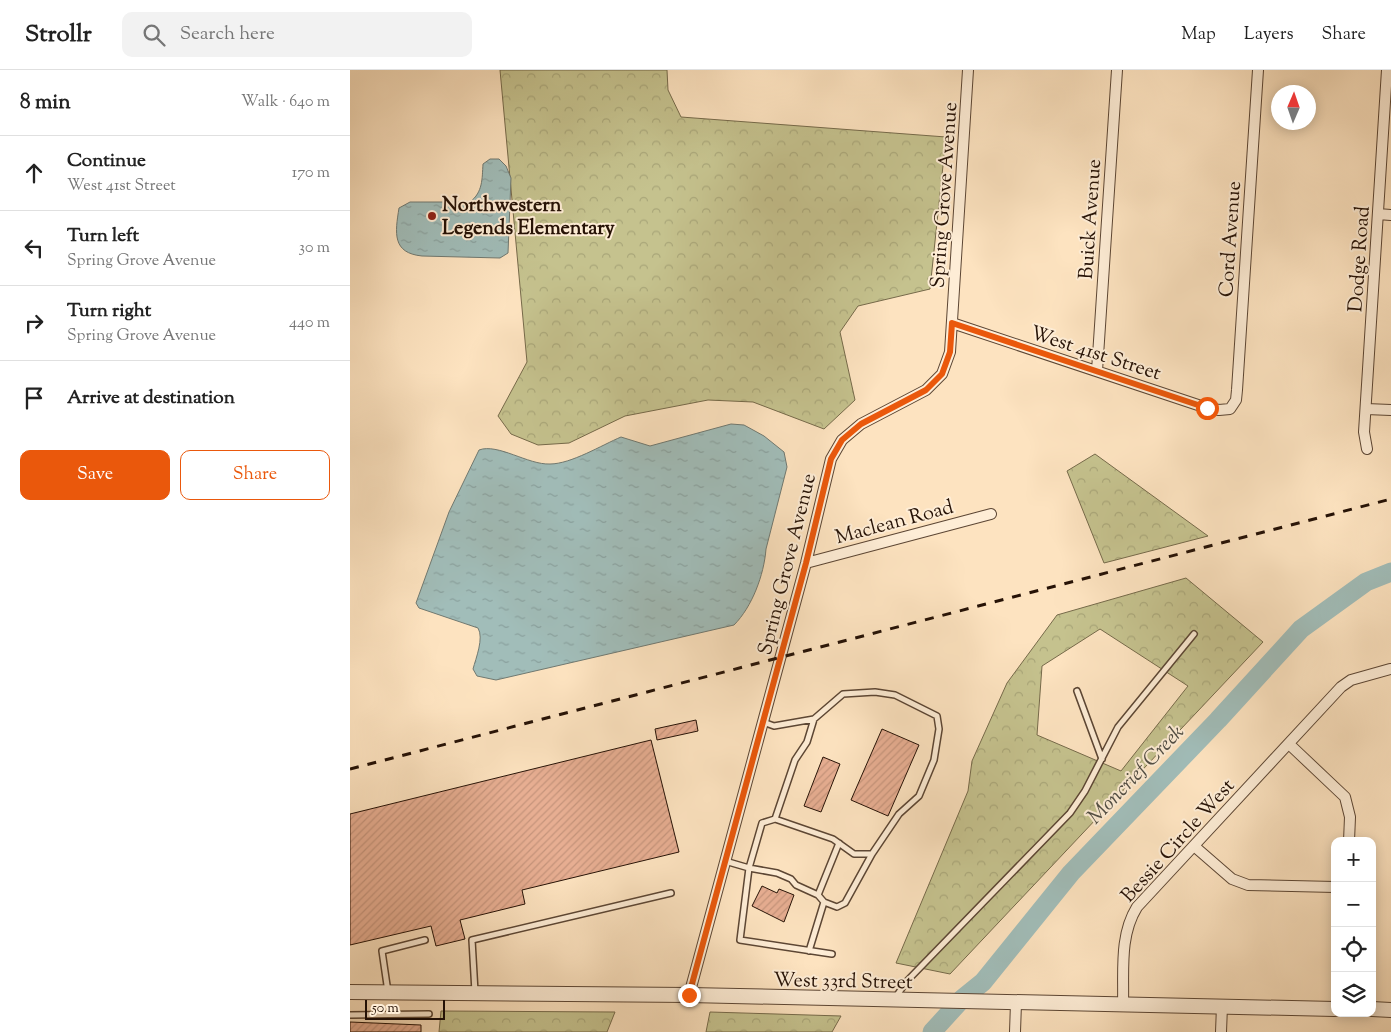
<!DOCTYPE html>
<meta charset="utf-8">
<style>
body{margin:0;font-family:"Sorts Mill Goudy",serif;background:#f2f2f2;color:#222}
.controls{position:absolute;right:15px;bottom:15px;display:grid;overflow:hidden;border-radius:10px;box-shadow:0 2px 12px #0003}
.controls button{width:45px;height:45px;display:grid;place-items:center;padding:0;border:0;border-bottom:1px solid #e0e0e0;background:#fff;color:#222;font:25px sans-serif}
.compass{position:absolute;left:921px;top:15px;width:45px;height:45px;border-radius:50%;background:#fff;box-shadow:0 2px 12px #0003;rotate:2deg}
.scale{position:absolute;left:15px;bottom:12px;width:80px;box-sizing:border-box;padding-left:5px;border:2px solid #261206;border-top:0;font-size:14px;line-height:18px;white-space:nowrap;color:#261206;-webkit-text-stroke:4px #feedd6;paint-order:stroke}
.stop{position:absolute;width:15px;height:15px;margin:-11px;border:4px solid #ea580c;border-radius:50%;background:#fff}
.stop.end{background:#ea580c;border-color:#fff;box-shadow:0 1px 5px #0008}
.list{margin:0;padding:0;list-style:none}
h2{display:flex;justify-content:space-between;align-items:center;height:65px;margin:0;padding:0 20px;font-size:21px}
h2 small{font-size:16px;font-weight:400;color:#767676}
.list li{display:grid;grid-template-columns:32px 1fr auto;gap:15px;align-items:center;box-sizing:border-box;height:75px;padding:0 20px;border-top:1px solid #e0e0e0}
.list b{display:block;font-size:19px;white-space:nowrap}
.list p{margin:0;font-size:16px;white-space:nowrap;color:#767676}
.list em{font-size:16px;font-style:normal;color:#767676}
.actions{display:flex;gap:10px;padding:15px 20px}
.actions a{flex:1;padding:11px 0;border:1px solid #ea580c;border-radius:10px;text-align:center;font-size:18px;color:#ea580c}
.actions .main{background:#ea580c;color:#fff}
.icon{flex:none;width:28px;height:28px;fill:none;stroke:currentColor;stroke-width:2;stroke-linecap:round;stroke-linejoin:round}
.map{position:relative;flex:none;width:1041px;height:962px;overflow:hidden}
header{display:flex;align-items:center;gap:30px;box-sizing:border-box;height:70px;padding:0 25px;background:#fff;border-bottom:1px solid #e0e0e0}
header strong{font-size:24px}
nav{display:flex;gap:28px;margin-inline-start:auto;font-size:18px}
.search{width:350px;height:45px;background:#f2f2f2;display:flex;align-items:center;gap:12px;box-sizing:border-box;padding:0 18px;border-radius:10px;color:#767676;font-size:19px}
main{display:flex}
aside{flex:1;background:#fff}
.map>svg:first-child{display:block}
.forest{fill:url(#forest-crowns);stroke:#766a4a;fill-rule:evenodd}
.water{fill:url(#water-ripples);stroke:#707971}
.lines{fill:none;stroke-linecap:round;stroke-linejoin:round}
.river{stroke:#a1bdb9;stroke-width:19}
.building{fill:url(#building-hatch);stroke:#261206}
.service-casing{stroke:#5c4634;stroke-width:8}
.minor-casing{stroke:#5c4634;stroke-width:12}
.tertiary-casing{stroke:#5c4634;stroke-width:16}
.service{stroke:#feedd6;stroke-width:5}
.minor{stroke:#feedd6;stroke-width:10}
.tertiary{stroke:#feedd6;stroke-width:14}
.rail{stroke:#261206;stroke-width:3;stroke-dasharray:9 9;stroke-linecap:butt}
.route{stroke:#ea580c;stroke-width:6}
.poi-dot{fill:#8f2418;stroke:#feedd6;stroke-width:2}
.labels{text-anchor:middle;stroke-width:4;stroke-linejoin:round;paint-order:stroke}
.street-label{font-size:20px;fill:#261206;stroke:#feedd6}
.poi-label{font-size:20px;font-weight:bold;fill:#261206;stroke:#feedd6;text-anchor:start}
.water-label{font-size:21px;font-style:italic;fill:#514e45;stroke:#feedd6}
</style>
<header>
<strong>Strollr</strong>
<div class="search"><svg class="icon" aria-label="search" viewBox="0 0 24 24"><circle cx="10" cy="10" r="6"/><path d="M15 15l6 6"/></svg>Search here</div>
<nav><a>Map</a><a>Layers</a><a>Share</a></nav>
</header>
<main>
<aside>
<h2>8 min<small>Walk · 640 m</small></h2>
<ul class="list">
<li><svg class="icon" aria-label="ahead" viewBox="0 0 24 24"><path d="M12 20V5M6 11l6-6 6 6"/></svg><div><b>Continue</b><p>West 41st Street</p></div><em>170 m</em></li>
<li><svg class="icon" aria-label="left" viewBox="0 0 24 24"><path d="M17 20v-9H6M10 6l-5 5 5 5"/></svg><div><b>Turn left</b><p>Spring Grove Avenue</p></div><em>30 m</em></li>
<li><svg class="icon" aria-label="right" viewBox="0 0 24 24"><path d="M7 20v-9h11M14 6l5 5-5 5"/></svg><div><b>Turn right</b><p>Spring Grove Avenue</p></div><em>440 m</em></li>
<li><svg class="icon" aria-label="arrive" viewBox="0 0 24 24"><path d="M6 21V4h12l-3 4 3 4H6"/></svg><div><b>Arrive at destination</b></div></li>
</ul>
<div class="actions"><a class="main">Save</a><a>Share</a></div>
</aside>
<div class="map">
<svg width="1041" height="962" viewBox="0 0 1041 962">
<defs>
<pattern id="forest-crowns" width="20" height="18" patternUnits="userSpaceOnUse" patternTransform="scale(1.25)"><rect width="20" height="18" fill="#c5c28e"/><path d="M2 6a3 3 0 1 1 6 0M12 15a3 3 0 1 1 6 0" fill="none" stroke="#a9a679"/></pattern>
<pattern id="water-ripples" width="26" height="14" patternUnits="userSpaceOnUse" patternTransform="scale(1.25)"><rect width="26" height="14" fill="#a1bdb9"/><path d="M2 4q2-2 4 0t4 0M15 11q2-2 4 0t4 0" fill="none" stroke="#8aa19e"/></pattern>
<pattern id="building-hatch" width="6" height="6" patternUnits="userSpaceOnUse" patternTransform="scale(1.25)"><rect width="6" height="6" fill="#e7ae92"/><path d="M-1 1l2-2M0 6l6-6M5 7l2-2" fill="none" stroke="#c6957c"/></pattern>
</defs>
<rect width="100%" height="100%" fill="#fde3c0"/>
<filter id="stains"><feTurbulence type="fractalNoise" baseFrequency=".004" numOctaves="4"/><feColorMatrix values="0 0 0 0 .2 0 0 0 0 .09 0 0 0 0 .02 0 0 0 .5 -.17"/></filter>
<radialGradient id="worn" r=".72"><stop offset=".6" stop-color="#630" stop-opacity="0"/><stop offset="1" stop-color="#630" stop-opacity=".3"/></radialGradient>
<path class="forest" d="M150 0H317L318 20 331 47 596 67 580 219 508 236 490 262 505 330 474 359 403 332 358 330 275 346 219 373 188 375 161 364 148 346 177 292Z
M745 384 858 466 754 493 717 401Z
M836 508 913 572 600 904 546 893 618 721 622 691 657 613 707 545ZM750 559 838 616 771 701 687 665 692 596Z
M91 941 265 942 257 962H89Z
M360 942 491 946 482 962H356Z"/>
<path class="water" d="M140 89H149L156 96 161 108 158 183 150 188 72 186C42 183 45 163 49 138L60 132H120C133 122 132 109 133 94Z
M381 354 394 355 414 366 434 382 437 397 416 479C414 505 402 537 384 555L146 610 127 606 123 599C126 588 134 568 128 558L69 538 66 533 99 442 129 380C148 373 178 395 200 394 221 394 252 375 271 367L300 376Z"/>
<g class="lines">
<path class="river" d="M582 962 612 929 633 912 721 803 868 650 951 559 1016 512 1041 502"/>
</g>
<path class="building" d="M346 650 348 661 307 670 305 659Z
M532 659 569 675 538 746 501 730Z
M301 670 329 782 172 820 175 834 110 850 115 869 86 876 81 856 0 875V744Z
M473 687 490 694 471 742 454 736Z
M412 816 427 823 429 819 444 825 434 852 402 836Z
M0 952 71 955V962H0Z"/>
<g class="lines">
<g class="service-casing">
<path id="service" d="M727 621 752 689
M413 652 424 656 464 649 493 624 525 622 545 625 587 646 589 659 584 690 569 726 549 744 522 784H504L483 769 425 749 445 690 457 672 464 649
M375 791 399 798 412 753 425 749
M468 825 489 773
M474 832 468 825 446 815 441 809 427 803 399 798 390 870 482 884
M459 881 474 832 487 837 495 833 522 784
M38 922 32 881 75 870
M125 922 122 870 321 823
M545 928 557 911 720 743 735 721 768 657 844 564
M0 945 79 944"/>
</g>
<g class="minor-casing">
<path id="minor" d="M1028 144 1041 145
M602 253 857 338 869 340 880 339 886 330 887 320 908 0
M747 301 767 0
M1016 339 1041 340
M1017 379 1014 362 1037 0
M456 493 641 444
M939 674 995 727 1000 747 999 771
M844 776 882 809 898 815 985 817
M339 925 456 493 481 389 492 370 511 354 576 320 592 304 600 282 618 0
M773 935C774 902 769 866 787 837L991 617 1001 610 1040 599
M665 962 666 933
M871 962 872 936"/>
</g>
<g class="tertiary-casing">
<path id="tertiary" d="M0 922 339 925 985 939
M1022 939 1041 940"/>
</g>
<use href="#service" class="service"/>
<use href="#minor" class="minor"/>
<use href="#tertiary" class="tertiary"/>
<path class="rail" d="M0 699 1041 429"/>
</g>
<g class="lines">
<path class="route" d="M339 925 456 493 481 389 492 370 511 354 576 320 592 304 600 282 602 253 857 338"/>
</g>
<circle class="poi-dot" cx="82" cy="146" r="5"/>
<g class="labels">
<g class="street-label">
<text transform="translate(593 125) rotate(-86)" y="7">Spring Grove Avenue</text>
<text transform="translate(739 149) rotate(-86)" y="7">Buick Avenue</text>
<text transform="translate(879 169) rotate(-86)" y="7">Cord Avenue</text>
<text transform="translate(1008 189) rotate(-86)" y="7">Dodge Road</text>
<text transform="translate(746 282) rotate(18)" y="7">West 41st Street</text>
<text transform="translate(544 451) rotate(-15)" y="7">Maclean Road</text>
<text transform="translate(436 494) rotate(-76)" y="7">Spring Grove Avenue</text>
<text transform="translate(827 770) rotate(-48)" y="7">Bessie Circle West</text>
<text transform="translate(493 910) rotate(1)" y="7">West 33rd Street</text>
</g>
<g class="poi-label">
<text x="92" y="141">Northwestern<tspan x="92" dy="23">Legends Elementary</tspan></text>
</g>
<g class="water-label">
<text transform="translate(785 704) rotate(-46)" y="7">Moncrief Creek</text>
</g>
</g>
<rect width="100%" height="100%" filter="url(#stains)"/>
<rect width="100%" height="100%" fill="url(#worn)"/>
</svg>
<div class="controls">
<button>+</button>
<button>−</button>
<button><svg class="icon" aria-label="locate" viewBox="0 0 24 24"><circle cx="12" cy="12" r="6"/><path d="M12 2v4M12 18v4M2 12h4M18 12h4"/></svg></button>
<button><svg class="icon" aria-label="layers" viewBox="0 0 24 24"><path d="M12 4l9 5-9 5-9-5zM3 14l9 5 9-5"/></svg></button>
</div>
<svg class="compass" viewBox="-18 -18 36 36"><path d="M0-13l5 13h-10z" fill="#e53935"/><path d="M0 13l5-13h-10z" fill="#767676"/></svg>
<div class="scale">50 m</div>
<div class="stop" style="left:857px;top:338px"></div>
<div class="stop end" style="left:339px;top:925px"></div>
</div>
</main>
